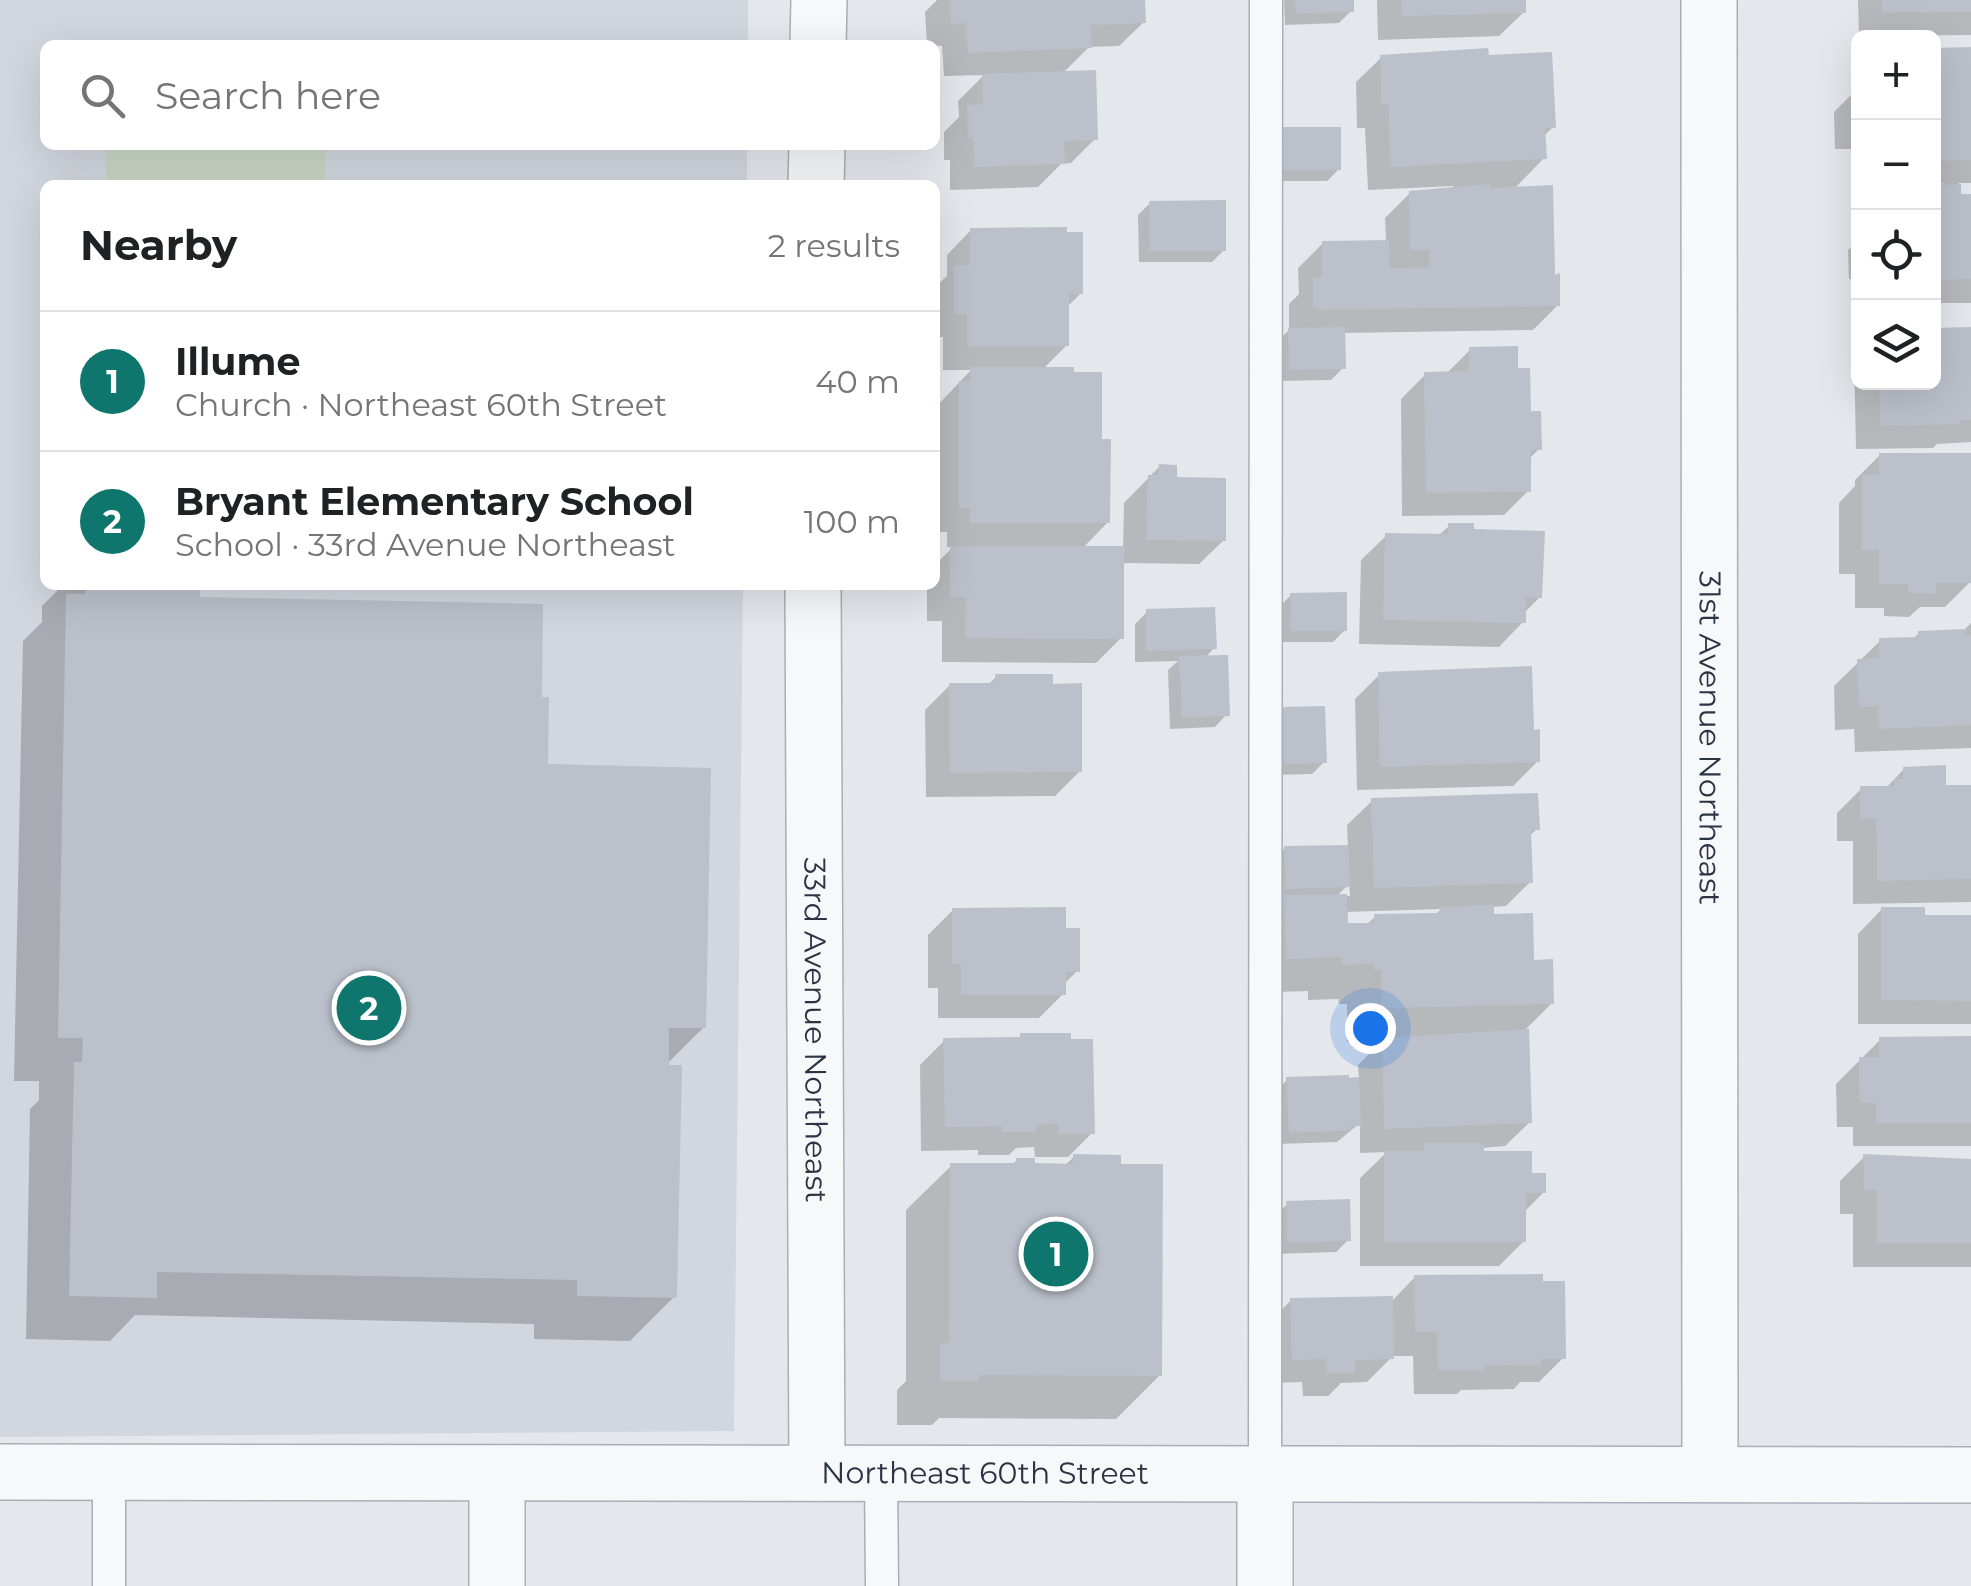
<!DOCTYPE html>
<meta charset="utf-8">
<style>
body{margin:0;font-family:Montserrat,sans-serif;background:#f2f2f2;color:#202124}
.controls{position:absolute;right:30px;top:30px;display:grid;overflow:hidden;border-radius:15px;box-shadow:0 10px 40px #0002}
.controls button{width:90px;height:90px;display:grid;place-items:center;padding:0;border:0;border-bottom:2px solid #e0e0e0;background:#fff;color:#202124;font:50px sans-serif}
.you{position:absolute;left:1370px;top:1028px;width:35px;height:35px;margin:-25px;border:8px solid #fff;border-radius:50%;background:#1a73e8;box-shadow:0 0 0 15px #1a73e833}
.badge{display:grid;place-items:center;width:65px;height:65px;border-radius:50%;background:#0f766e;color:#fff;font-size:32px;font-weight:700}
.pin{position:absolute;translate:-50% -50%;border:5px solid #fff;box-shadow:0 2px 10px #0006}
.list{margin:0;padding:0;list-style:none}
h2{display:flex;justify-content:space-between;align-items:center;height:130px;margin:0;padding:0 40px;font-size:42px}
h2 small{font-size:32px;font-weight:400;color:#757577}
.list li{display:grid;grid-template-columns:65px 1fr auto;gap:30px;align-items:center;box-sizing:border-box;height:140px;padding:0 40px;border-top:2px solid #e0e0e0}
.list b{display:block;font-size:38px;white-space:nowrap}
.list p{margin:0;font-size:32px;white-space:nowrap;color:#757577}
.list em{font-size:32px;font-style:normal;color:#757577}
.icon{flex:none;width:55px;height:55px;fill:none;stroke:currentColor;stroke-width:2;stroke-linecap:round;stroke-linejoin:round}
.map{position:relative;flex:none;width:1971px;height:1586px;overflow:hidden}
.search{position:absolute;background:#fff;box-shadow:0 10px 40px #0002;left:40px;top:40px;width:900px;height:110px;display:flex;align-items:center;gap:25px;box-sizing:border-box;padding:0 35px;border-radius:15px;color:#757577;font-size:38px}
.panel{position:absolute;background:#fff;box-shadow:0 10px 40px #0002;left:40px;top:180px;width:900px;height:410px;border-radius:15px}
.map>svg:first-child{display:block}
.built{fill:#d2d6de}
.grass{fill:#c9d6c5}
.shadow{fill:#0003;fill-rule:evenodd}
.building{fill:#bbc0ca}
.lines{fill:none;stroke-linecap:round;stroke-linejoin:round}
.lane-casing{stroke:#a9aeb7;stroke-width:35}
.street-casing{stroke:#a9aeb7;stroke-width:58}
.lane{stroke:#f7f8fa;stroke-width:32}
.street{stroke:#f7f8fa;stroke-width:55}
.labels{text-anchor:middle;stroke-width:8;stroke-linejoin:round;paint-order:stroke}
.street-label{font-size:30px;fill:#2b3445;stroke:#f4f6f9}
</style>
<div class="map">
<svg width="1971" height="1586" viewBox="0 0 1971 1586">
<rect width="100%" height="100%" fill="#e4e7ec"/>
<path class="built" d="M0 0H748V45H45V145H747V185H45V585H743L734 1431 0 1437Z"/>
<path class="grass" d="M106 145H325V180H106Z"/>
<path class="shadow" d="M937 0H1128L1144 22 1119 46 1089 47 1062 74 1095 139 1071 163 1061 164 1038 187 950 190V160H944V132L959 117 958 101 984 75 944 76 942 46 927 45 925 12Z
M1284 0H1351V11L1339 23 1285 25Z
M1377 0H1524V12L1499 36 1378 40Z
M1858 0H1971V35L1859 36Z
M1971 49V183H1959V197L1971 196V303H1934V193L1943 183 1934 184V50Z
M1381 58H1487L1553 127 1543 137 1544 158 1515 188 1553 278 1558 305 1533 330 1343 333V368L1331 380 1278 381 1277 342 1289 330V304L1299 294 1298 268 1323 243 1386 242 1385 218 1410 193 1448 192 1454 186 1368 190 1365 128H1357L1356 82Z
M1858 73V186H1855L1853 149H1835L1834 112 1855 91 1854 77Z
M1284 129 1339 169 1327 181H1272V141Z
M1150 203 1224 250 1212 262H1139L1138 215Z
M1858 218V304H1856L1855 279H1849L1848 250 1856 242V221Z
M971 230 1081 293 1067 307V345L1043 369 1100 441 1108 522 1082 549H1123L1124 503 1160 466 1175 479 1224 540 1199 564 1122 563 1121 638 1096 663 942 662V621H927V585H935V565L953 547H947V532H935V408L971 370H943V337H935V287L947 276V255Z
M1971 329V442L1937 444 1933 448 1856 449 1854 356 1858 352V382H1934V330Z
M1470 350 1515 370 1539 449 1528 460V491L1504 515 1402 516 1401 399 1425 375 1446 374Z
M1880 455 1971 528 1970 582 1945 607H1920L1909 617 1884 616V608H1855V574H1839V503L1855 486V480Z
M1449 526 1472 531 1540 597 1523 614V622L1499 647 1359 644 1361 560 1386 536H1438Z
M63 585H198L197 600 539 700 545 767 704 1027 667 1064 674 1297 630 1341 534 1339V1324L135 1315 110 1341 26 1339 30 1109 39 1100V1081H14L23 641 42 622V606Z
M1291 595 1345 630 1333 642H1280L1279 607Z
M1147 612 1214 648 1205 658 1227 714 1215 727 1170 729 1168 670 1178 661 1135 662V624Z
M1971 623V748L1855 752 1854 729 1835 730 1834 686 1880 641 1912 640 1919 633 1963 631Z
M1379 675 1531 733 1538 761 1513 786 1357 790 1355 699Z
M996 677 1051 687 1080 771 1055 796 926 797 925 710 950 685H988Z
M1284 709 1324 762 1312 774 1272 775V721Z
M1904 769 1944 788 1971 787V902L1853 904V841H1837V813L1861 789H1885Z
M1372 801 1537 829 1529 836 1530 882 1506 906 1492 907V917L1531 963 1552 1003 1526 1029 1530 1122 1505 1146 1481 1148V1154L1530 1175 1544 1192 1524 1212V1241L1499 1266H1360V1178L1387 1152 1360 1153V1123L1337 1142 1278 1144 1275 1092 1287 1080H1359L1358 1065 1382 1041 1347 1042V1004H1339L1338 999 1308 1000V991L1251 993 1250 933 1283 900H1275L1273 860 1285 848 1348 847 1347 825ZM1349 884 1350 896H1337ZM1441 909 1434 916 1375 917 1366 925H1346L1345 912Z
M1882 909 1923 918H1971V1024H1858V934Z
M953 910 1063 931 1077 971 1063 985V994L1039 1018H938V988H928V935Z
M1971 1039V1146H1853V1127H1837L1836 1084 1880 1040Z
M944 1041 1092 1133 1068 1157 1118 1158 1160 1375 1116 1419 939 1418 932 1425H897V1390L906 1381V1210L951 1166H1011L1017 1160 1032 1165 1064 1166 1074 1157H1035L1034 1147 1016 1148 1009 1155H978V1150L921 1151 920 1065Z
M1864 1157 1971 1161V1267H1853V1214H1840V1181Z
M1287 1204 1348 1240 1336 1252 1276 1254 1275 1216Z
M1415 1277 1563 1358 1539 1382H1520L1514 1389 1461 1390 1457 1394H1414L1413 1356H1393L1367 1382 1341 1383 1328 1396H1303L1302 1382 1269 1383 1267 1325 1291 1300 1391 1302Z"/>
<path class="building" d="M950 0H1145L1146 23 1091 25 1092 48 968 53 966 23 951 24Z
M1295 0H1354V12L1296 14Z
M1401 0H1526V13L1402 16Z
M1882 0H1971V12L1882 13Z
M1971 47V160L1934 161V48Z
M1488 48 1489 55 1552 52 1556 128H1545L1547 159 1391 167 1388 104H1381L1380 55Z
M1096 70 1098 140 1064 141 1065 164 974 167 973 137H968L967 105 983 104 982 74Z
M1283 127H1341V170H1283Z
M1490 184V188L1553 185 1555 275 1560 273V306L1319 310V307H1313V277H1322V241L1389 240 1390 268 1430 267 1429 250H1410L1409 191Z
M1961 184V194H1971V279L1934 280V193H1937V185Z
M1226 200V251H1150L1149 201Z
M1067 227V232H1083V294H1069V346H967V314H954V265H970V228Z
M1345 327 1346 369 1289 370 1288 328Z
M1971 327V420H1960V424L1880 426 1879 382H1934V328Z
M1518 346V368H1530L1531 411H1541L1542 450H1531V492L1426 493 1424 372 1469 371V347Z
M970 367H1074V372H1102V439H1111L1110 523H970V508H959V381H970Z
M1879 453H1971V583H1936V594L1908 593V584H1879V550H1862V475H1879Z
M1159 464 1177 465V477L1226 478V541L1146 540 1148 475H1158Z
M1448 523H1474V529L1545 531 1542 598 1526 597V623L1383 620 1385 533 1448 534Z
M950 546H1124V639L965 638 966 597H950Z
M85 585H200V597L543 604 542 697H549L548 764 711 768 706 1028H669V1065H682L677 1298 577 1296V1280L157 1272V1298L69 1296 74 1062H82L83 1038H58L66 594H85Z
M1347 592V631H1291L1290 593Z
M1215 607 1217 649 1146 651V609Z
M1966 629V635H1971V725L1879 729 1878 706 1859 707 1857 659 1879 658V638L1918 637V631Z
M1228 655 1230 716 1182 718 1179 656Z
M1532 666 1534 730 1540 729V762L1380 767 1378 672Z
M995 674H1053V684L1082 683V772L950 773 949 683H995Z
M1325 706 1327 763 1284 764 1283 707Z
M1946 765V785H1971V879L1877 881 1876 818H1860V786H1894V779H1903V767Z
M1538 793 1540 830H1531L1533 883 1374 888 1371 798Z
M1348 845 1350 887 1286 889 1284 846Z
M1347 894 1348 923H1374V914L1440 913V907L1494 905V914L1533 913 1534 960 1553 959 1554 1004 1382 1008 1381 970H1374L1373 964 1342 965V957L1286 959 1284 895Z
M1066 907V928H1080V972H1066V995H961V964H952V908Z
M1881 907H1925V915H1971V1001L1881 1000Z
M1529 1029 1532 1123 1384 1129 1382 1038Z
M1020 1033H1071V1039H1093L1095 1134H1058V1124L1036 1125V1132H1002V1126L945 1127 943 1038 1020 1037Z
M1971 1036V1123H1876V1103H1860L1859 1057H1879V1037Z
M1349 1075V1078L1359 1077 1361 1126H1351L1352 1130 1289 1133 1286 1077Z
M1424 1143H1484V1151H1532V1173H1546V1193H1526V1242H1384V1151H1424Z
M1073 1154 1121 1155V1164H1163L1162 1376 979 1375V1381H940V1343H949L950 1163H1016V1158H1035V1163L1073 1164Z
M1863 1154 1971 1159V1243H1877V1190H1864Z
M1350 1199 1351 1241 1287 1243 1286 1201Z
M1543 1274V1281H1565L1566 1359H1541V1365L1484 1366V1370H1438L1437 1332H1415L1414 1275Z
M1393 1296 1394 1359 1355 1360V1373H1327L1326 1359 1292 1360 1290 1298Z"/>
<g class="lines">
<g class="lane-casing">
<path id="lane" d="M109 1472V1586
M881 1473 882 1586
M1265 1476 1266 0"/>
</g>
<g class="street-casing">
<g id="street">
<path id="s1" d="M1709 0 1710 1474"/>
<path d="M818 45 819 0"/>
<path d="M816 185 817 145"/>
<path id="s2" d="M813 585 817 1473"/>
<path id="s3" d="M0 1472 1971 1475"/>
<path d="M497 1474V1586"/>
<path d="M1265 1476V1586"/>
</g>
</g>
<use href="#lane" class="lane"/>
<use href="#street" class="street"/>
</g>
<g class="labels">
<g class="street-label">
<text dy="10" stroke="none"><textPath href="#s1" startOffset="738">31st Avenue Northeast</textPath></text>
<text dy="10" stroke="none"><textPath href="#s2" startOffset="445">33rd Avenue Northeast</textPath></text>
<text dy="10" stroke="none"><textPath href="#s3" startOffset="985">Northeast 60th Street</textPath></text>
</g>
</g>
</svg>
<div class="controls">
<button>+</button>
<button>−</button>
<button><svg class="icon" aria-label="locate" viewBox="0 0 24 24"><circle cx="12" cy="12" r="6"/><path d="M12 2v4M12 18v4M2 12h4M18 12h4"/></svg></button>
<button><svg class="icon" aria-label="layers" viewBox="0 0 24 24"><path d="M12 4l9 5-9 5-9-5zM3 14l9 5 9-5"/></svg></button>
</div>
<div class="you"></div>
<div class="pin badge" style="left:1056px;top:1254px">1</div>
<div class="pin badge" style="left:369px;top:1008px">2</div>
<div class="search"><svg class="icon" aria-label="search" viewBox="0 0 24 24"><circle cx="10" cy="10" r="6"/><path d="M15 15l6 6"/></svg>Search here</div>
<section class="panel">
<h2>Nearby<small>2 results</small></h2>
<ul class="list">
<li><span class="badge">1</span><div><b>Illume</b><p>Church · Northeast 60th Street</p></div><em>40 m</em></li>
<li><span class="badge">2</span><div><b>Bryant Elementary School</b><p>School · 33rd Avenue Northeast</p></div><em>100 m</em></li>
</ul>
</section>
</div>
